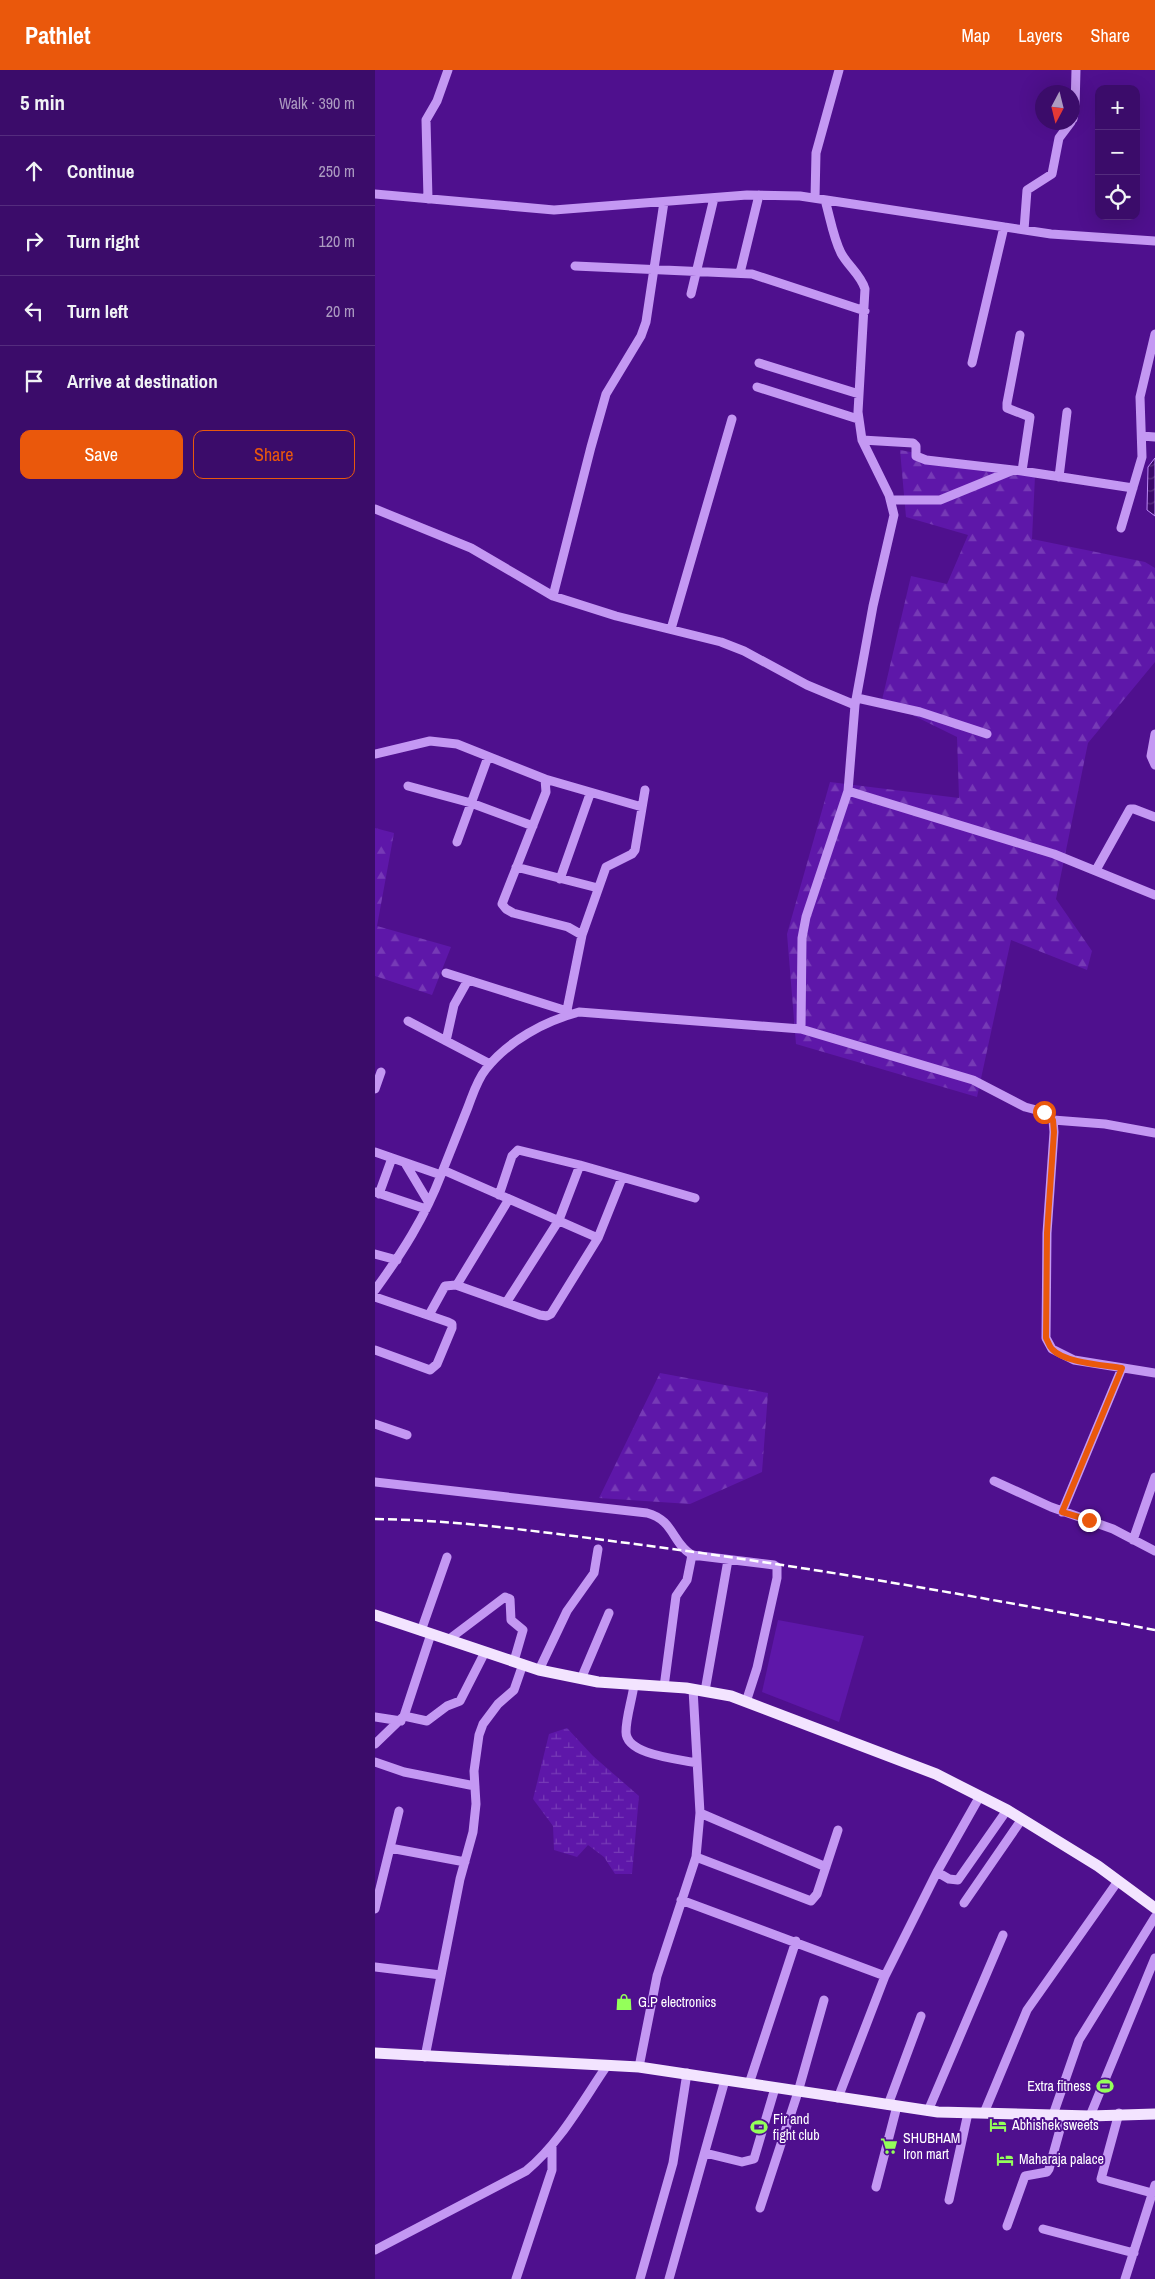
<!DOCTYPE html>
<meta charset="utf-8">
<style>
body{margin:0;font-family:"Archivo Narrow",sans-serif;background:#421570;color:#f1f3f6}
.controls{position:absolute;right:15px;top:15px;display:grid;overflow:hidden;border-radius:10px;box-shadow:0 5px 20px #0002}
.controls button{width:45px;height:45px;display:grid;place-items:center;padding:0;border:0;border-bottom:1px solid #542c7e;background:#3b0c6a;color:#f1f3f6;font:25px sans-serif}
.compass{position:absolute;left:660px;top:15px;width:45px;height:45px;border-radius:50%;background:#3b0c6a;box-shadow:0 5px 20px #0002;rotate:187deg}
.stop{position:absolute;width:15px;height:15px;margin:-11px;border:4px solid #ea580c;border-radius:50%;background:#fff}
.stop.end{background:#ea580c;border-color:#fff;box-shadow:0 1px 5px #0008}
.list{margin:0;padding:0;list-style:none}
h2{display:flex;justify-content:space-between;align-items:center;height:65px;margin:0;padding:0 20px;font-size:21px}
h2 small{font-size:16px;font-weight:400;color:#ac9bc1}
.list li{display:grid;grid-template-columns:32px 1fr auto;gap:15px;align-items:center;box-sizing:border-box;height:70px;padding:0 20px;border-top:1px solid #542c7e}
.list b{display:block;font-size:19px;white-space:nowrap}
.list em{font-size:16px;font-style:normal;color:#ac9bc1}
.actions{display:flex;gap:10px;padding:15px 20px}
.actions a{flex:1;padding:11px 0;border:1px solid #ea580c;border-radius:10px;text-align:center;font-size:18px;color:#ea580c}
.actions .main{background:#ea580c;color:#fff}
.icon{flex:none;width:28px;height:28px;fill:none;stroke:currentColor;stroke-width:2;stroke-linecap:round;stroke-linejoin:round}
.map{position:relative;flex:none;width:780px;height:2209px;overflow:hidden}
header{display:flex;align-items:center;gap:30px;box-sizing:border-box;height:70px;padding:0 25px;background:#ea580c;color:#fff}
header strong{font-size:24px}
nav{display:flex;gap:28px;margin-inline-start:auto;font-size:18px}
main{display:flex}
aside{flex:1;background:#3b0c6a}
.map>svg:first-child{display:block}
.forest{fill:url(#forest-firs)}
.wetland{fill:url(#wetland-marsh)}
.park{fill:#5e17a9}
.water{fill:url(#water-waves);stroke:#bd89f7}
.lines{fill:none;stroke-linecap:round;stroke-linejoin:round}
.minor{stroke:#c498f3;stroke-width:9}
.major{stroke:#f3e4ff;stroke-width:11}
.rail{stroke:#fff;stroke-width:2.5;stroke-dasharray:9 4;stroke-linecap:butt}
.route{stroke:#ea580c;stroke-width:6}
.labels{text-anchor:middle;stroke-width:4;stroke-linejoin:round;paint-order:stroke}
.poi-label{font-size:14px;fill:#fff;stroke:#4f108e;text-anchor:start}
</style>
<header>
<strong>Pathlet</strong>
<nav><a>Map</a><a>Layers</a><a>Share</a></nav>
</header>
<main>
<aside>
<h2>5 min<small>Walk · 390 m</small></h2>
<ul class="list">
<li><svg class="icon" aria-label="ahead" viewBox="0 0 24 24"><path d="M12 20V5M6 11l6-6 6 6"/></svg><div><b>Continue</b></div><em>250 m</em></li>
<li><svg class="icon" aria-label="right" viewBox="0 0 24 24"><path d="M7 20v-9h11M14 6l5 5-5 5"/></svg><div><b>Turn right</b></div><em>120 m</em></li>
<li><svg class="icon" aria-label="left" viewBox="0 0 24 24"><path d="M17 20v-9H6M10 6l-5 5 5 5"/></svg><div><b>Turn left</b></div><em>20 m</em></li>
<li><svg class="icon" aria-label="arrive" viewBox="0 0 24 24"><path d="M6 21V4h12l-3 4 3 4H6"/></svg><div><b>Arrive at destination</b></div></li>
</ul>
<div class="actions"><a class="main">Save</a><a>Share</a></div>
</aside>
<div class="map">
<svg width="780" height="2209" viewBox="0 0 780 2209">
<defs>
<pattern id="forest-firs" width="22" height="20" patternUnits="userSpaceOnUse" patternTransform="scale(1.25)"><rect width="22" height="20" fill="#5e17a9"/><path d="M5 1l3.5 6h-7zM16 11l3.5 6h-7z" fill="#763ab6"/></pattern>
<pattern id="wetland-marsh" width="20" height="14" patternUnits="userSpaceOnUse" patternTransform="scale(1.25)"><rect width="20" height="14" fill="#5e17a9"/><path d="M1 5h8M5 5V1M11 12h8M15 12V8" fill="none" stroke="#763ab6"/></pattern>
<pattern id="water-waves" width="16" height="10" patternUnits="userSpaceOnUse" patternTransform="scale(1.25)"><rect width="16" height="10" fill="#3a096a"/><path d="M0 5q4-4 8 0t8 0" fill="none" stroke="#582e80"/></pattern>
</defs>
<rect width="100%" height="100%" fill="#4f108e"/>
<path class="forest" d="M525 380 660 406 657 469 770 492 780 498V592L713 673 681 829 717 881 712 900 636 870 602 1027 421 974 412 864 455 712 584 728 582 667 507 630 536 506 572 514 593 465 531 447Z
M0 758 19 763 2 856 76 877 57 925 0 906Z
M285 1303 393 1323 387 1402 315 1434 224 1428Z"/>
<path class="wetland" d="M192 1658 218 1686 264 1726 257 1804H240L229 1787 213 1775 202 1787 179 1780 178 1756 158 1729 174 1664Z"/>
<path class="park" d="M403 1550 489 1566 464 1652 387 1622Z"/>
<path class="water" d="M780 388V446L772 440 773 397Z"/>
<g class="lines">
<path class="minor" d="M698 49 700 38 701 0
M0 124 179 140 372 125 425 126 676 164 780 171
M440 128 441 83 464 0
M53 129 51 50 62 31 73 0
M649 160 652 120 677 104 684 68 696 52
M200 196 377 204 490 241
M365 203 384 125
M316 224 339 128
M645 265 632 333V338L655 347 647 401
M384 293 484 324
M597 293 629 157
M382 317 483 349
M767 366 780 367
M487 370 538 373 541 376V386L551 390 647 401 758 418
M684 407 692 342
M516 430H565L636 401
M0 439 96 478 178 526 241 546 346 572 369 581 432 615 480 635
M746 458 767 387 765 327 780 264
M178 526 216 377 231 324 266 266 271 252 289 132
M296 559 357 349
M482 628 545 642 612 664
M780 664 776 686 780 695
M0 684 55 671 82 674 170 709 171 722 127 834 131 839 138 843 193 857 207 865 191 945
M170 709 267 737
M33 716 96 733 158 756
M473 721 679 784 780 825
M82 772 113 687
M141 797 223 818
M721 800 755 739H759L780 747
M185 809 215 724
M207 865 231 797 257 784 260 780 270 720
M71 903 192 941
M33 951 115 994
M426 959 427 868 431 847 473 721 480 635 498 536 519 445 514 425 487 370 483 342 490 219C486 205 473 196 466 183 458 167 455 147 450 130
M71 971 79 935 93 910
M0 1019 6 1002
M678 1050 730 1054 780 1063
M0 1082 66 1105
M30 1093 54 1133
M68 1100 223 1168
M0 1122 51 1139
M4 1124 17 1088
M124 1125 137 1086 143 1080 205 1095 320 1128
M0 1184 22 1190
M81 1215 165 1245 172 1246 176 1244 223 1168 247 1108
M0 1220C27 1183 50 1147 66 1105 75 1082 84 1060 93 1037 98 1024 102 1010 111 999 133 971 170 951 204 942L426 959 598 1010 650 1037 669 1042 678 1050 679 1062 672 1163 671 1268 677 1279 699 1290 780 1303
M0 1227 73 1252 77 1254V1258L62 1294 55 1300 0 1280
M131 1233 184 1150 205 1095
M54 1245 70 1216 81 1215 83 1213 134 1129
M0 1354 32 1365
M619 1411 676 1437 738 1459 780 1481
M0 1412 272 1443C299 1450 297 1473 317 1485L399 1495 402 1497V1508L382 1598 371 1632
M687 1442 747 1298
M758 1470 780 1407
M46 1561 72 1487
M73 1570 130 1527 135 1529 136 1550 148 1560 139 1591
M164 1600 192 1541 219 1503 223 1479
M206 1609 234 1543
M259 1615C257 1630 251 1647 251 1662 251 1685 304 1689 322 1693
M289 1617 301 1526 312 1510 317 1485
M330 1621 353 1490
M29 1646 52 1651 72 1636 85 1631 110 1582
M0 1647 26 1651
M0 1674 29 1646 56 1564
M0 1692 29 1702 100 1716
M325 1743 451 1797
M15 1778 90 1792
M321 1787 436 1831 442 1824 463 1760
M562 1802 574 1809 583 1810 632 1740
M306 1830 510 1906
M589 1833 647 1749
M0 1839 24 1741
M0 1897 66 1905
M50 1987 85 1809 98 1762 101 1734 99 1701 104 1665 108 1654 123 1634 139 1620 148 1594
M264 1997 282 1906 321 1787 325 1743 318 1619
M374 2014 421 1871
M463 2028 510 1906 562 1802 605 1726
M513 2035 546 1946
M553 2041 628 1865
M609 2043 652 1940 743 1811
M744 2043 726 2109 777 2123
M678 2045 704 1970 780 1847
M715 2046 780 1888
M330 2083 367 2092 379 2089 400 2018
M501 2117 522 2036
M574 2130 593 2043
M385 2138 423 2022 449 1930
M632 2156 650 2106 672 2102 674 2099 689 2045
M668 2159 759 2183
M0 2180 151 2101C185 2073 207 2032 231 1997
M141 2209 173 2112 177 2100V2075
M265 2209 298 2093 312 2003
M294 2209 350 2010
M750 2209 780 2115"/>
<path class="major" d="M0 1545 164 1600 223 1612 311 1618 356 1626 561 1704 632 1740 723 1796 780 1838
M0 1983 264 1997 563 2042 715 2046 780 2044"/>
<path class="rail" d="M0 1449C87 1450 174 1463 260 1474 435 1497 607 1527 780 1560"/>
</g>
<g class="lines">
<path class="route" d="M669 1042 678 1050 679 1062 672 1163 671 1268C673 1271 674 1276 677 1279 689 1293 729 1295 747 1298L687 1442 714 1450"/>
</g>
<defs>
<g id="shop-bare" transform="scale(1.35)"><path d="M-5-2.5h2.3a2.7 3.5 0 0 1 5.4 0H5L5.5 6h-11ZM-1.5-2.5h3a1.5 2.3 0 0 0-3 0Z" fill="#94ff5a" stroke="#4f108e" stroke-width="2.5" paint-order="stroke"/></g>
<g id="stadium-bare" transform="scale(1.35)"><path d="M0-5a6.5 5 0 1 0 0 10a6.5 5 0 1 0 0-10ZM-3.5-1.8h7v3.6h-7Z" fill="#94ff5a" stroke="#4f108e" stroke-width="2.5" paint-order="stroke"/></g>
<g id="hotel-bare" transform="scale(1.35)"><path d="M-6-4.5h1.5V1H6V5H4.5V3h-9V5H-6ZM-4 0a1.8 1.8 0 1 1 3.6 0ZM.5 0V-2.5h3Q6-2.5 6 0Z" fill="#94ff5a" stroke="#4f108e" stroke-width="2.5" paint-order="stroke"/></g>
<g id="supermarket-bare" transform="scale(1.35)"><path d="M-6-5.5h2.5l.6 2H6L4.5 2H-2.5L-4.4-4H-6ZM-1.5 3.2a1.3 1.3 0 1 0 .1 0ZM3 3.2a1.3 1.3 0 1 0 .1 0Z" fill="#94ff5a" stroke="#4f108e" stroke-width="2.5" paint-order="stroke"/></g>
</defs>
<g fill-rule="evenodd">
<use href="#shop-bare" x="249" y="1932"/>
<use href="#stadium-bare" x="730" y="2016"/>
<use href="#hotel-bare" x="623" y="2055"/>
<use href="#stadium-bare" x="384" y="2057"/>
<use href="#supermarket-bare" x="514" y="2076"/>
<use href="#hotel-bare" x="630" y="2089"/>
</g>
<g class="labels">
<g class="poi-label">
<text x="263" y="1937">G.P electronics</text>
<text x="716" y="2021" text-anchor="end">Extra fitness</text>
<text x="398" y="2054">Fir and<tspan x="398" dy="16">fight club</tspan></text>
<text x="637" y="2060">Abhishek sweets</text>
<text x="528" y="2073">SHUBHAM<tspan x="528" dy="16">Iron mart</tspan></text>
<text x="644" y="2094">Maharaja palace</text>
</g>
</g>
</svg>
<div class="controls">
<button>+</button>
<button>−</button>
<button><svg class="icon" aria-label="locate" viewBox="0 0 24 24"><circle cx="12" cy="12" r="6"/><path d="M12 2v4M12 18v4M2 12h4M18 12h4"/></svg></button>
</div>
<svg class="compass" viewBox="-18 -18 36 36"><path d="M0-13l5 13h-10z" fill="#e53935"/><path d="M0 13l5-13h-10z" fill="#ac9bc1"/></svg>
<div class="stop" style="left:669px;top:1042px"></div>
<div class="stop end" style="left:714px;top:1450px"></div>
</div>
</main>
